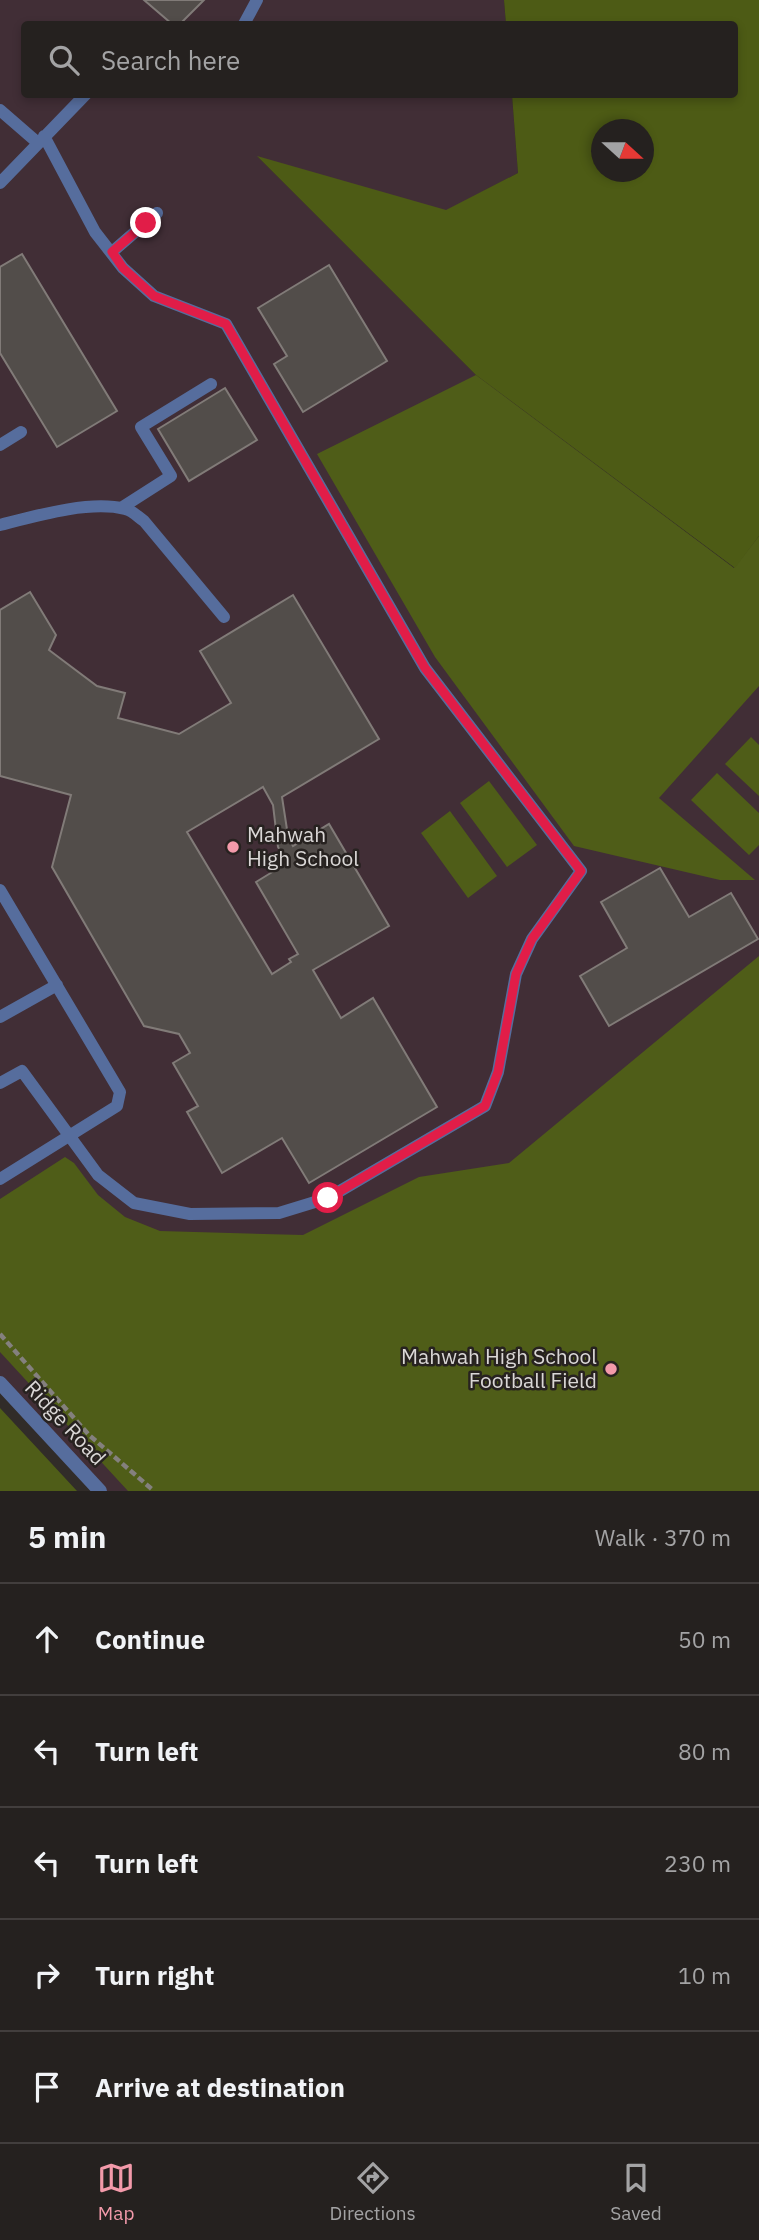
<!DOCTYPE html>
<meta charset="utf-8">
<style>
body{margin:0;font-family:"IBM Plex Sans",sans-serif;background:#312e2c;color:#f1f3f6}
.compass{position:absolute;left:591px;top:119px;width:63px;height:63px;border-radius:50%;background:#25211f;box-shadow:0 4px 10px #0003;rotate:111deg}
.stop{position:absolute;width:21px;height:21px;margin:-16px;border:5px solid #e11d48;border-radius:50%;background:#fff}
.stop.end{background:#e11d48;border-color:#fff;box-shadow:0 2px 7px #0008}
.list{margin:0;padding:0;list-style:none}
h2{display:flex;justify-content:space-between;align-items:center;height:91px;margin:0;padding:0 28px;font-size:30px}
h2 small{font-size:23px;font-weight:400;color:#a3a3a4}
.list li{display:grid;grid-template-columns:46px 1fr auto;gap:21px;align-items:center;box-sizing:border-box;height:112px;padding:0 28px;border-top:2px solid #423e3d}
.list b{display:block;font-size:26px;white-space:nowrap}
.list em{font-size:23px;font-style:normal;color:#a3a3a4}
.icon{flex:none;width:38px;height:38px;fill:none;stroke:currentColor;stroke-width:2;stroke-linecap:round;stroke-linejoin:round}
.map{position:relative;flex:none;width:759px;height:1491px;overflow:hidden}
.search{position:absolute;background:#25211f;box-shadow:0 4px 10px #0003;left:21px;right:21px;top:21px;height:77px;display:flex;align-items:center;gap:18px;box-sizing:border-box;padding:0 24px;border-radius:7px;color:#a3a3a4;font-size:26px}
.sheet{height:651px;background:#25211f}
nav{display:flex;justify-content:space-around;align-items:center;box-sizing:border-box;height:98px;border-top:2px solid #423e3d;background:#25211f;font-size:19px;color:#a3a3a4}
nav a{display:grid;justify-items:center;gap:4px}
nav .on{color:#f39aaa}
.map>svg:first-child{display:block}
.education{fill:#412e36}
.green{fill:#4f5d18}
.forest{fill:#4d5b15;fill-rule:evenodd}
.building{fill:#524d4a;stroke:#817b78;stroke-width:2;fill-rule:evenodd}
.lines{fill:none;stroke-linecap:round;stroke-linejoin:round}
.path{stroke:#84807e;stroke-width:4.5;stroke-dasharray:7 3.5;stroke-linecap:butt}
.service{stroke:#566d9d;stroke-width:12}
.tertiary{stroke:#566d9d;stroke-width:14}
.route{stroke:#e11d48;stroke-width:9}
.poi-dot{fill:#f39aaa;stroke:#272220;stroke-width:2.5}
.labels{text-anchor:middle;stroke-width:5;stroke-linejoin:round;paint-order:stroke}
.poi-label{font-size:21px;fill:#dad7d6;stroke:#272220;text-anchor:start}
.street-label{font-size:21px;fill:#dad7d6;stroke:#272220}
</style>
<div class="map">
<svg width="759" height="1491" viewBox="0 0 759 1491">
<rect width="100%" height="100%" fill="#312c29"/>
<path class="education" d="M0 0H504L506 24H24V94L512 95 518 173 446 211 258 157 476 375 734 568 759 536V1491H100L0 1383Z"/>
<path class="green" d="M476 375 734 568 759 536V686L659 798 755 880H720L574 846 435 657 317 454Z
M751 737 759 745V796L725 764Z
M717 773 759 813V845L749 855 691 800Z
M489 781 537 845 507 867 460 803Z
M450 811 497 876 468 898 421 833Z
M759 956V1491H128L0 1352V1199L65 1157 74 1163 98 1195 125 1217 160 1231 303 1235 419 1177 509 1163Z
M0 1408 77 1491H0Z"/>
<path class="forest" d="M504 0H759V536L735 568 476 375 257 156 446 210 518 173 512 95 734 94V24H506ZM602 130H644V172H602Z"/>
<path class="building" d="M144 0H204L180 24H172Z
M22 254 117 411 57 447 0 353V267Z
M329 265 387 361 303 412 274 364 287 356 258 308Z
M225 388 257 440 189 481 158 429Z
M30 592 56 635 49 650 97 686 125 693 118 718 179 734 231 703 200 651 293 595 379 739 282 797 288 836 293 846 329 824 389 926 313 970 341 1018 373 998 437 1107 309 1183 282 1138 222 1173 187 1112 198 1106 173 1063 190 1053 179 1034 144 1026 52 867 71 795 0 776V610ZM263 787 273 805 278 847 287 863 256 882 298 954 289 959 291 962 272 974 187 832Z
M660 868 689 917 731 893 758 939 609 1026 580 976 627 948 601 902Z"/>
<g class="lines">
<path class="path" d="M0 1334 89 1435 154 1491"/>
<path class="service" d="M244 24 257 0
M0 110 38 143
M0 183 86 94
M112 252 157 213
M0 445 21 432
M121 508 171 476 141 427 211 384
M0 525C35 516 90 500 125 509 132 510 138 517 144 521L224 617
M0 890 120 1092 117 1106 0 1179
M0 1017 57 985
M0 1083 22 1071 98 1175 134 1203 190 1214 279 1213 328 1198 485 1106 498 1072 516 974 532 939 581 871 425 668 226 324 154 296 123 268 95 232 44 136"/>
<path class="tertiary" d="M0 1383 100 1491"/>
</g>
<g class="lines">
<path class="route" d="M146 223 112 252 123 268 154 296 226 324 425 668 581 871 532 939 516 974 498 1072 485 1106 328 1198"/>
</g>
<g class="poi-dot">
<circle cx="233" cy="847" r="7"/>
<circle cx="611" cy="1369" r="7"/>
</g>
<g class="labels">
<g class="poi-label">
<text x="247" y="842">Mahwah<tspan x="247" dy="24">High School</tspan></text>
<text x="597" y="1364" text-anchor="end">Mahwah High School<tspan x="597" dy="24">Football Field</tspan></text>
</g>
<g class="street-label">
<text transform="translate(65 1423) rotate(47)" y="7">Ridge Road</text>
</g>
</g>
</svg>
<svg class="compass" viewBox="-18 -18 36 36"><path d="M0-13l5 13h-10z" fill="#e53935"/><path d="M0 13l5-13h-10z" fill="#a3a3a4"/></svg>
<div class="stop" style="left:328px;top:1198px"></div>
<div class="stop end" style="left:146px;top:223px"></div>
<div class="search"><svg class="icon" aria-label="search" viewBox="0 0 24 24"><circle cx="10" cy="10" r="6"/><path d="M15 15l6 6"/></svg>Search here</div>
</div>
<section class="sheet">
<h2>5 min<small>Walk · 370 m</small></h2>
<ul class="list">
<li><svg class="icon" aria-label="ahead" viewBox="0 0 24 24"><path d="M12 20V5M6 11l6-6 6 6"/></svg><div><b>Continue</b></div><em>50 m</em></li>
<li><svg class="icon" aria-label="left" viewBox="0 0 24 24"><path d="M17 20v-9H6M10 6l-5 5 5 5"/></svg><div><b>Turn left</b></div><em>80 m</em></li>
<li><svg class="icon" aria-label="left" viewBox="0 0 24 24"><path d="M17 20v-9H6M10 6l-5 5 5 5"/></svg><div><b>Turn left</b></div><em>230 m</em></li>
<li><svg class="icon" aria-label="right" viewBox="0 0 24 24"><path d="M7 20v-9h11M14 6l5 5-5 5"/></svg><div><b>Turn right</b></div><em>10 m</em></li>
<li><svg class="icon" aria-label="arrive" viewBox="0 0 24 24"><path d="M6 21V4h12l-3 4 3 4H6"/></svg><div><b>Arrive at destination</b></div></li>
</ul>
</section>
<nav>
<a class="on"><svg class="icon" aria-label="map" viewBox="0 0 24 24"><path d="M3 6l6-2 6 2 6-2v14l-6 2-6-2-6 2zM9 4v14M15 6v14"/></svg>Map</a>
<a><svg class="icon" aria-label="directions" viewBox="0 0 24 24"><path d="M12 3l9 9-9 9-9-9zM9 14v-3h6M13 9l2 2-2 2"/></svg>Directions</a>
<a><svg class="icon" aria-label="saved" viewBox="0 0 24 24"><path d="M7 4h10v16l-5-4-5 4z"/></svg>Saved</a>
</nav>
